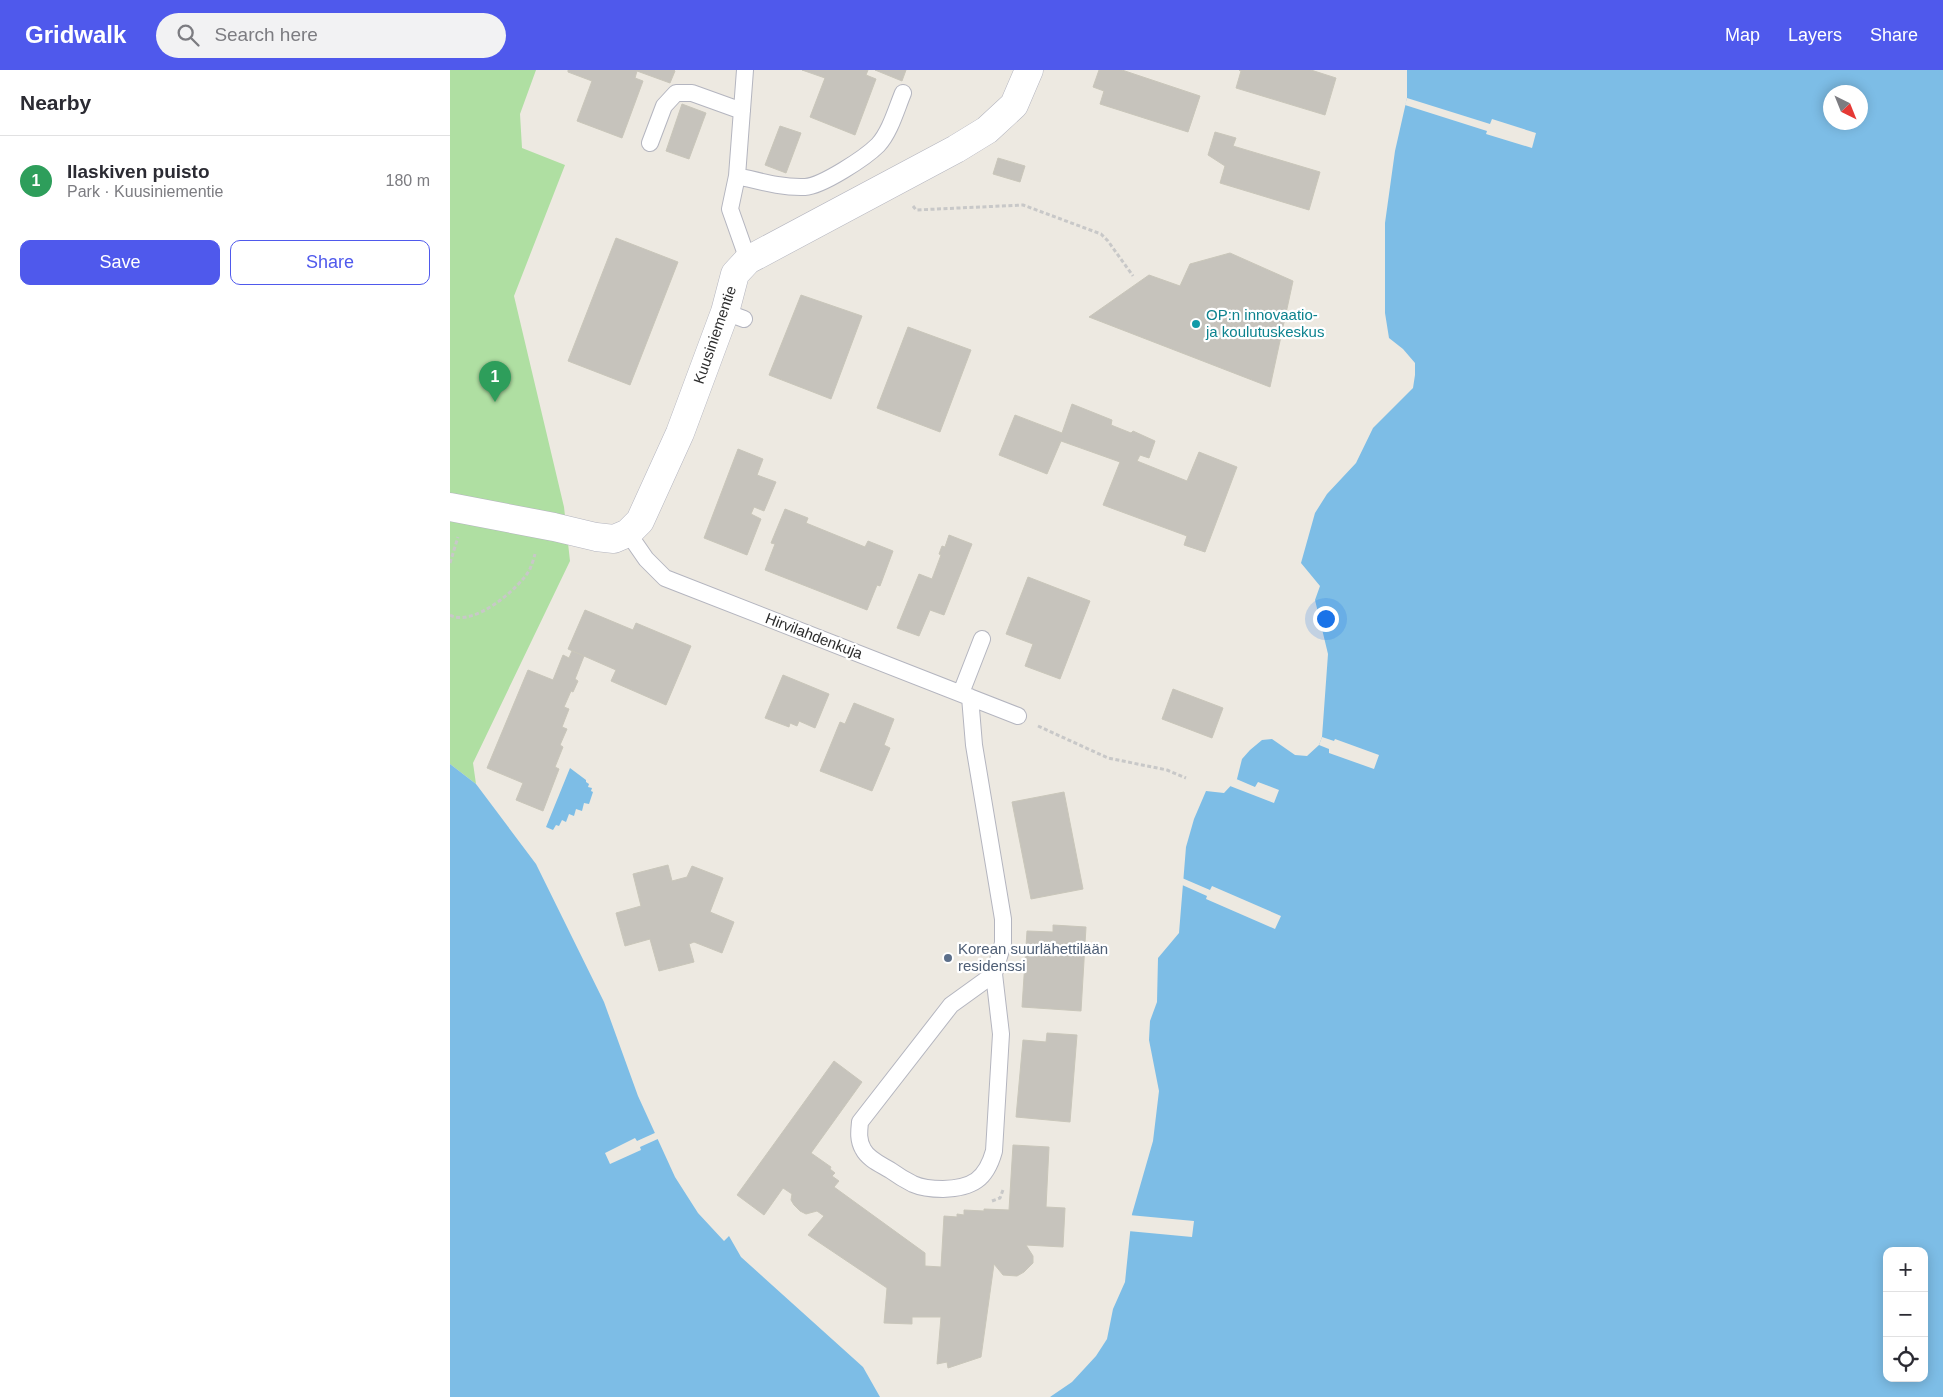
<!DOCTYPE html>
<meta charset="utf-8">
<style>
body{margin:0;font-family:Arial,sans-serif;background:#f2f2f3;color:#2b2b33}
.controls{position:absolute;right:15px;bottom:15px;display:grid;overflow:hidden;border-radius:10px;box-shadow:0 2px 12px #0003}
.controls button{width:45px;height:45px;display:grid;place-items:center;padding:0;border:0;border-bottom:1px solid #e1e1e2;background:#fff;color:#2b2b33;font:25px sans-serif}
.compass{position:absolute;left:1373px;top:15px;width:45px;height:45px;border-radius:50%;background:#fff;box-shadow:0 2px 12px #0003;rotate:137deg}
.you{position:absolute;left:875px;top:548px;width:18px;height:18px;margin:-12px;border:4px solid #fff;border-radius:50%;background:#1a73e8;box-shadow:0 0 0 8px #1a73e833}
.badge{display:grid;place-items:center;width:32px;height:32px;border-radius:50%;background:#4f59ec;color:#fff;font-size:16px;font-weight:700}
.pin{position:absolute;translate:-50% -41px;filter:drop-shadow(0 1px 2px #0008)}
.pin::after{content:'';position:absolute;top:26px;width:18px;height:15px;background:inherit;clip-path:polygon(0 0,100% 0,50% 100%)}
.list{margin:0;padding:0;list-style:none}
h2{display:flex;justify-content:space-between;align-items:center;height:65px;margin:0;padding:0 20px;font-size:21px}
h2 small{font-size:16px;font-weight:400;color:#7c7c81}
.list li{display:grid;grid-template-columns:32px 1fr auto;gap:15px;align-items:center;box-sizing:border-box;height:90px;padding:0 20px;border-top:1px solid #e1e1e2}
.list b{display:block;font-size:19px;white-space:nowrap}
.list p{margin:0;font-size:16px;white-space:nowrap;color:#7c7c81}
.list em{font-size:16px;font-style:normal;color:#7c7c81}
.actions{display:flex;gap:10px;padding:15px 20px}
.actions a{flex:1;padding:11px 0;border:1px solid #4f59ec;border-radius:10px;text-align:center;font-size:18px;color:#4f59ec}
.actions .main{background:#4f59ec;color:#fff}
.icon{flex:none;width:28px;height:28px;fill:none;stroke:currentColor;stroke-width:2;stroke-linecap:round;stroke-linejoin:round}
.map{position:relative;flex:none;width:1493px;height:1327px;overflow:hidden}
header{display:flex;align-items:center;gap:30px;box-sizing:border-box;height:70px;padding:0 25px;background:#4f59ec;color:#fff}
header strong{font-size:24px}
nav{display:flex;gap:28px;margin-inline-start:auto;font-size:18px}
.search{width:350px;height:45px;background:#f2f2f3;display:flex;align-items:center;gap:12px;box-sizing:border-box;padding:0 18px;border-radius:28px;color:#7c7c81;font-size:19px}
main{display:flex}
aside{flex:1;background:#fff}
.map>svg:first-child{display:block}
.green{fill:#afdfa2}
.water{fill:#7dbde6;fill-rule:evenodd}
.pier{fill:#ede9e1}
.building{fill:#c6c3bc;stroke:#c9c6ba}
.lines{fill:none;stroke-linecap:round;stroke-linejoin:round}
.lane-casing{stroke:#b4b5bf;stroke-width:18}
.street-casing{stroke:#b4b5bf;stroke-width:29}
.path{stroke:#c8c8c8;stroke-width:3;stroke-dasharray:4 2.5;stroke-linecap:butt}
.lane{stroke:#fff;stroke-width:16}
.street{stroke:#fff;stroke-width:28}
.culture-dot{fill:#0f9aa8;stroke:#fff;stroke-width:2}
.service-dot{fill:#5c6f8a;stroke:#fff;stroke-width:2}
.labels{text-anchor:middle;stroke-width:4.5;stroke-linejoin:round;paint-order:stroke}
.culture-label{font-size:15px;fill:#0d838f;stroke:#fff;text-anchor:start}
.street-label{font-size:15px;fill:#2d2d2d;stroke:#fff}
.service-label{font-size:15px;fill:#4e5e75;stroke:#fff;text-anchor:start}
</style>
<header>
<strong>Gridwalk</strong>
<div class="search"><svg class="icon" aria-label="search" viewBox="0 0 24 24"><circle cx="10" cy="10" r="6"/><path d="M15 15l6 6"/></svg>Search here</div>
<nav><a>Map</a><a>Layers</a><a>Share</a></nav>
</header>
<main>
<aside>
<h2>Nearby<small></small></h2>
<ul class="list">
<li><span class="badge" style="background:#2e9e5b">1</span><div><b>Ilaskiven puisto</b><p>Park · Kuusiniementie</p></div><em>180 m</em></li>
</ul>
<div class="actions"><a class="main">Save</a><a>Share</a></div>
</aside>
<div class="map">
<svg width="1493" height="1327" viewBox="0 0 1493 1327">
<rect width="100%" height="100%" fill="#ede9e1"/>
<path class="green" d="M0 0H86L70 44 72 78 115 95 64 226 114 437 120 491 23 693 26 714 0 694Z"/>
<path class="water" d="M957 0H1493V1327H600L622 1312 646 1286 657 1269 663 1239 675 1212 682 1144 703 1071 709 1021 699 970 700 951 707 932 708 888 729 863 736 777 744 749 756 721 774 723 787 709 792 689 800 680 812 670 822 669 845 685 857 686 869 675 872 667 878 584 865 530 870 516 851 493 865 443 877 424 906 393 923 358 963 318 965 305V293L953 279 939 268 935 243V153L945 81 957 28ZM1380 22H1410V52H1380ZM1437 1181H1474V1308H1437Z
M0 694 26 714 86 794 154 932 188 1026 225 1107 248 1143 274 1171 279 1166 291 1187 413 1297 430 1327H0Z
M120 698 136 710V712L139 714 138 717 142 718 141 721 143 722 139 734 134 733 132 741 126 739 124 746 119 744 116 752 112 750 109 756 106 755 103 760 96 757Z"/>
<path class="pier" d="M957 28 1040 54 1042 49 1086 63 1082 78 1036 64 1037 61 955 35Z
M872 667 884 671 885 669 929 685 924 699 879 683V679L869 675Z
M784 708 805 717 808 712 829 720 824 733 780 716Z
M732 808 760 820 762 816 831 846 825 859 756 829 757 826 730 814Z
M207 1062 210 1068 190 1077 191 1080 160 1094 155 1083 185 1068 187 1071Z
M679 1145 744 1151 742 1167 678 1161Z"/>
<path class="building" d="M118 0H224L225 1 220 13 187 1 185 8 193 11 172 68 127 51 142 11 118 2Z
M352 0H418L416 5 426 9 405 65 360 47 375 8Z
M425 0H456L452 11Z
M649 0H672L750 26 738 62 650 34 654 21 643 17Z
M789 0H861L886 8 875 45 786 18 791 1Z
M232 34 256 43 239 89 216 81Z
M330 56 351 63 336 103 315 95Z
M765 62 786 68 783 76 870 102 859 140 770 113 775 96 758 85Z
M548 88 575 96 570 112 543 104Z
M166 168 228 192 180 315 118 291Z
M780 183 843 211 820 317 639 247 699 205 730 216 740 194Z
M351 225 412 246 381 329 319 305Z
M458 257 521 280 490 362 427 338Z
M622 334 662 350 661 355 681 363 683 361 705 371 699 388 690 385 687 391 737 411 749 382 787 397 755 482 734 475 737 466 653 435 670 392 611 371 597 404 549 385 565 345 612 363Z
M288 379 313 389 307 405 326 412 314 441 304 437 301 444 311 449 297 485 254 468Z
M335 439 358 448 356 453 415 477 418 471 443 481 430 516 427 515 417 540 315 500 325 474 321 473Z
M499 465 522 474 494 545 480 540 469 566 447 558 469 504 482 509 491 485 489 484 492 476 495 477Z
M578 507 640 531 610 609 575 596 583 574 556 564Z
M135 540 183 560 186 553 241 576 216 635 161 611 166 600 118 579Z
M122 581 134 586 125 609 128 611 123 622 121 621 114 637 119 639 112 657 117 659 110 675 113 677 105 697 109 699 93 741 66 730 73 713 37 698 78 600 103 610 113 585 119 588Z
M333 605 379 624 365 658 349 651 347 656 340 653 339 657 315 648Z
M723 619 773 638 762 668 712 649Z
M404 633 444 649 434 675 440 678 422 721 370 701 390 652 395 654Z
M614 722 633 819 581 829 562 732Z
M218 795 222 811 237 807 242 796 273 808 260 842 284 852 272 883 244 872 239 874 244 892 209 901 200 869 175 876 166 843 191 836 183 804Z
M603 855 636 857 631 941 572 937 577 861 603 862Z
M597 963 627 965 620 1052 566 1047 573 970 596 972Z
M384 991 412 1012 361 1083 381 1097 380 1099 385 1103 382 1106 389 1111 384 1117 475 1183V1196L491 1197 494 1146 507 1147V1144L514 1145V1140L534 1141V1139L559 1140 563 1075 599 1077 596 1137 615 1138 613 1177 576 1175 583 1186V1193L574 1202 567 1206 553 1205 544 1194 531 1287 498 1298 497 1292 487 1294 491 1247H462V1254L434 1253 437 1218 358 1165 374 1146 367 1141 356 1144 350 1141 344 1135 341 1130 342 1124 333 1118 314 1145 287 1125Z"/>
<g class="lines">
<g class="lane-casing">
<path id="lane" d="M295 0 287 106 280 139 298 190
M200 73 214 36 226 23H242L292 41
M287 106C309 111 332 118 355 117 372 116 415 88 428 75 440 62 446 40 453 23
M275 242 294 249
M178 463 196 489 215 508 568 646
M511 623 532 569
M520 627 524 675 553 849V873L544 904 551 964 544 1081C536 1110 522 1118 493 1119 484 1119 472 1118 463 1114 455 1110 447 1105 440 1100 430 1094 418 1089 413 1079 408 1070 409 1062 410 1052L501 935 544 904"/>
</g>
<g class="street-casing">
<path id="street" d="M0 437 104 457 146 467 164 469 178 463 190 451 230 363 275 242 285 204 298 190 506 79 537 60 564 35 579 0"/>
</g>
<path class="path" d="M463 136 466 140 573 135 651 164 658 171 683 206
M0 493 8 467
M0 545C23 558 70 518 80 499 82 494 84 488 85 484
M588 656 658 688 717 700 736 708
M542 1131 550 1128 553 1120"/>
<use href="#lane" class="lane"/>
<use href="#street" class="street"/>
</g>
<circle class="culture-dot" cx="746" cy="254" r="5"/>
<circle class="service-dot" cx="498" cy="888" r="5"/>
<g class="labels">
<g class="culture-label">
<text x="756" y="250">OP:n innovaatio-<tspan x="756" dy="17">ja koulutuskeskus</tspan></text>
</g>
<g class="street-label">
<text transform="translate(265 265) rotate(-71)" y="5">Kuusiniementie</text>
<text transform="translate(364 566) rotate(21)" y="5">Hirvilahdenkuja</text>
</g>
<g class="service-label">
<text x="508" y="884">Korean suurlähettilään<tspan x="508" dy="17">residenssi</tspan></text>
</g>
</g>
</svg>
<div class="controls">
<button>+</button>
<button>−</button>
<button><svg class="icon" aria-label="locate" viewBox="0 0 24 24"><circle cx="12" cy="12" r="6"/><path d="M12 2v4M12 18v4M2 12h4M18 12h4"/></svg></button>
</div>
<svg class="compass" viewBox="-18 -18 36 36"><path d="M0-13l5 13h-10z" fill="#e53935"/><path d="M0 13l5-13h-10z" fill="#7c7c81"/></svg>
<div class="you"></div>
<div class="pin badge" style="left:45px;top:332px;background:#2e9e5b">1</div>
</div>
</main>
